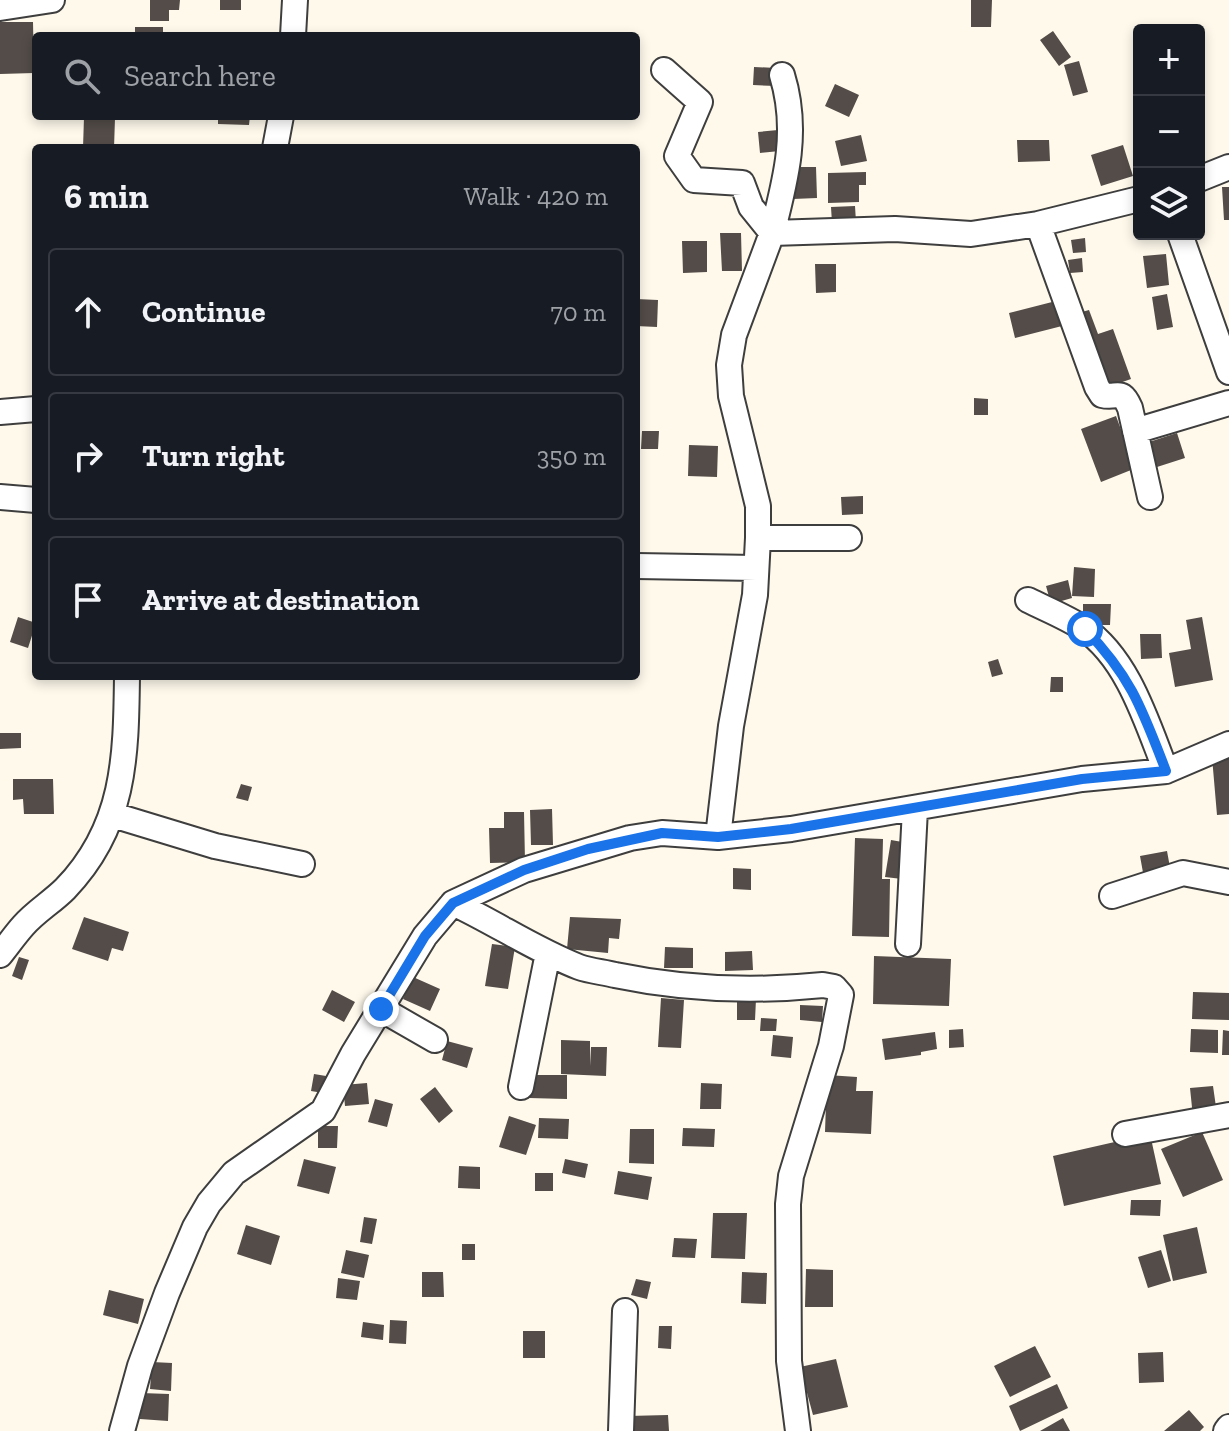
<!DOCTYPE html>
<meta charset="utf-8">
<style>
body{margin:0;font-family:"Zilla Slab",serif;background:#20242c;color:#f1f3f6}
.controls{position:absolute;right:24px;top:24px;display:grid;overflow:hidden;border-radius:8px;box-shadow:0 4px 12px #0003}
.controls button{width:72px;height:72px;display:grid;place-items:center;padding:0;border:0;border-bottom:2px solid #363941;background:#171b24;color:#f1f3f6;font:40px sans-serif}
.stop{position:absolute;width:24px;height:24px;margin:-18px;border:6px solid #1a73e8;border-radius:50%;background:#fff}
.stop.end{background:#1a73e8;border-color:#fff;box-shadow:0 2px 8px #0008}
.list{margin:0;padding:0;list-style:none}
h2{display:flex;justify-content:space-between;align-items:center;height:104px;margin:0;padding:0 32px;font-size:34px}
h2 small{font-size:26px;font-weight:400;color:#9ea1a6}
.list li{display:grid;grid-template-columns:52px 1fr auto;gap:24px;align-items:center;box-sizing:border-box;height:128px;margin:0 16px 16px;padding:0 16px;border:2px solid #363941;border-radius:8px}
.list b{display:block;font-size:30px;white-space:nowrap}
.list em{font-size:26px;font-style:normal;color:#9ea1a6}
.icon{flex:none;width:44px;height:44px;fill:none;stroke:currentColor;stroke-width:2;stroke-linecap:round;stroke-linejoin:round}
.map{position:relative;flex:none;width:1229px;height:1431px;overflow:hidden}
.search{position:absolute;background:#171b24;box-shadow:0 4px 12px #0003;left:32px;top:32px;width:608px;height:88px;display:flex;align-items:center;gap:20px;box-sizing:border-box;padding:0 28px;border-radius:8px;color:#9ea1a6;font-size:30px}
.panel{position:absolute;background:#171b24;box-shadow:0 4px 12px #0003;left:32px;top:144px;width:608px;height:536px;border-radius:8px}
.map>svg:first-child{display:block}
.building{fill:#534c48}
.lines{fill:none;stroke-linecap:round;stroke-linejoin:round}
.minor-casing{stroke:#3e3e3e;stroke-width:28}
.minor{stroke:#fff;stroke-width:24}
.route{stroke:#1a73e8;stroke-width:10}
</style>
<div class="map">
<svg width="1229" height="1431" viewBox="0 0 1229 1431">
<rect width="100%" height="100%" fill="#fef9eb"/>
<path class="building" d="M150 0H180L179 10H169V21H150Z
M220 0H241V10H220Z
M971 0H992L991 27H971Z
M0 22H33L34 73 0 74Z
M135 27H163V36H135Z
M1053 31 1071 57 1059 66 1040 40Z
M1079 61 1088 92 1073 96 1064 65Z
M754 67 776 68V86L753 85Z
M835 84 859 95 849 117 825 106Z
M218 116H250L249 125 218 124Z
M84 117 115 118 114 148H83Z
M778 130 780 151 760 153 758 132Z
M861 135 867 161 841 166 835 141Z
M1017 140H1049L1050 161 1018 162Z
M1123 145 1133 176 1101 186 1091 155Z
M792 167H816L817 198 793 199Z
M866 172V185H859V202L828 203V173Z
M1222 187H1229V220H1224Z
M855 206 856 222 832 223 831 207Z
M720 233H741L742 271H722Z
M1085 238 1086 252 1073 253 1071 240Z
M682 241H707V272L683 273Z
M1166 254 1169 285 1147 288 1143 256Z
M1082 258 1083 272 1070 273 1068 260Z
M815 264H836V292L816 293Z
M1167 294 1173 327 1157 330 1152 297Z
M636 299 658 300 657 327 636 326Z
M1056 301 1062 326 1015 338 1009 313Z
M1089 310 1098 334 1113 329 1131 379 1108 387 1082 312Z
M974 398 988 399V415H974Z
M1116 416 1134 465 1129 466 1131 470 1101 482 1081 429Z
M642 431H659L658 449H641Z
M1177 433 1185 458 1157 467 1149 442Z
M689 445 718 446 717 477 688 476Z
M863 496V514L842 515 841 497Z
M1074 567 1095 569 1094 597 1072 596Z
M1068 580 1072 598 1051 604 1046 586Z
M1083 604H1111L1110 625H1083Z
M18 617 36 623 28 648 10 642Z
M1202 617 1213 680 1175 687 1169 653 1191 649 1186 620Z
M1140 634H1161L1162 658 1141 659Z
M998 659 1003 674 992 677 988 662Z
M1051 677H1063V692H1050Z
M0 733H21V748L0 749Z
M1229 756V814L1217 815 1212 757Z
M13 779H53L54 814H24L23 799 13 800Z
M241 784 252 787 248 801 236 798Z
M552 809 553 845H531L530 810Z
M504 812H524L525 862 490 863 489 828H504Z
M855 838 883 839 882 879H890L889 937 852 936Z
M891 840 908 843 902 879 885 877Z
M1167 851 1171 873 1144 878 1140 856Z
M733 868 751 869V890L733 889Z
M84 917 129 932 123 951 112 948 108 961 72 949Z
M570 917 621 919 619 939 609 938 608 953 567 949Z
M492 944 515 947 508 989 485 986Z
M665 947 693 948V968H664Z
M752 951 753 970 725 971V952Z
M874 956 951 959 949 1006 873 1004Z
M19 957 29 960 22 980 12 976Z
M413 977 440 989 430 1011 403 999Z
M332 990 355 1002 344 1022 322 1010Z
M1193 992 1229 993V1020L1192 1019Z
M661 998 684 1000 681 1048 658 1047Z
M737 998 756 999 755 1020H737Z
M800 1005 823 1006 822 1022 800 1020Z
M761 1018 777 1019 776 1031H760Z
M963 1029 964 1047 949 1048V1030Z
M1191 1029 1218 1030V1053L1190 1052Z
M1223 1030 1229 1031V1055H1222Z
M935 1032 937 1049 921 1052V1055L885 1060 882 1039Z
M773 1035 793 1037 791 1058 771 1056Z
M561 1040 590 1041V1066L591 1047H607L606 1076 561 1074Z
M447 1041 473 1048 467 1068 442 1060Z
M314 1074 326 1076 323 1093 311 1091Z
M529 1075H567V1099L529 1098Z
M827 1075 857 1077 856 1091H873L871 1134 825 1132Z
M367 1083 369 1104 345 1106 343 1085Z
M701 1083 722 1084 721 1109H700Z
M1213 1086 1217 1114 1193 1117 1190 1088Z
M435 1087 453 1111 439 1123 420 1099Z
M375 1099 393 1104 387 1127 368 1122Z
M509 1116 536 1125 526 1155 499 1147Z
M539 1118 569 1119 568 1139 538 1138Z
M318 1126H338L337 1148H318Z
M683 1128 715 1129 714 1147 682 1146Z
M630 1129H654V1164L629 1163Z
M1202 1132 1223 1180 1183 1197 1161 1149Z
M1150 1134 1161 1184 1064 1206 1053 1156Z
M304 1159 336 1167 329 1194 297 1186Z
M565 1159 588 1164 585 1178 562 1173Z
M459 1166 480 1167V1189L458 1188Z
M618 1171 652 1177 648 1200 614 1194Z
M535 1173H553V1191H535Z
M1131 1200H1161L1160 1216 1130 1215Z
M713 1213H747L745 1259 711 1258Z
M364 1217 377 1219 372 1244 360 1242Z
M246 1225 280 1236 271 1265 237 1254Z
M1197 1227 1207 1273 1173 1281 1163 1235Z
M674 1238 697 1239 695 1258 672 1257Z
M462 1244H475V1260H462Z
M346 1250 369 1255 364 1278 341 1273Z
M1161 1250 1171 1281 1148 1288 1138 1257Z
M806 1269 833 1270V1307H805Z
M422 1272H443L444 1297H422Z
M742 1272 767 1273 766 1304 741 1303Z
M338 1278 360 1281 357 1300 336 1298Z
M636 1279 651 1282 647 1299 631 1295Z
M109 1290 144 1299 138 1324 103 1315Z
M390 1320 407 1321 406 1344 389 1343Z
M363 1322 384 1325 383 1340 361 1337Z
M659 1326H672L671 1349 658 1348Z
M523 1331H545V1358H523Z
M1035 1346 1051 1377 1010 1397 994 1366Z
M1163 1352 1164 1382 1139 1383 1138 1353Z
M836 1359 848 1407 813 1415 800 1367Z
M152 1362 172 1363 171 1391 150 1389Z
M1057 1384 1068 1408 1020 1431 1009 1406Z
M141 1393 169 1394 168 1421 140 1419Z
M1189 1410 1204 1427 1200 1431H1164Z
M668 1415 669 1431H628V1416Z
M1063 1418 1070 1431H1040Z"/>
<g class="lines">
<g class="minor-casing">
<path id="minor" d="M0 8 52 0
M293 36 295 0
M664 70 700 102 677 156 694 180 742 183 751 207 772 233
M275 148 281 116
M1199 179 1229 167
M1038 224 1097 387 1102 395C1118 399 1121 387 1130 408L1150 497
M772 233C786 179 799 130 782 75
M1180 234 1229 372
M0 412 36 409
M1135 431 1229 403
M0 497 36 500
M758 538H849
M636 566 756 568
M1028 600C1046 609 1066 617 1083 628 1128 658 1147 723 1166 771
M113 815 215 846 302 864
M718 837 731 726 755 595 758 538V506L731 396 729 365 734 335 772 233 895 229 971 234 1038 224 1139 199
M1112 896 1183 873 1229 882
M453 903C496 923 535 950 579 967 590 971 603 972 615 975 682 989 754 992 823 985L834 987 841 995 831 1046 791 1176 788 1204 789 1361 798 1431
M908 944 915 809
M0 955C8 945 15 935 23 926 35 912 52 902 65 889 125 827 126 758 127 676
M381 1009 435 1040
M521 1087 548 953
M1125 1134 1229 1115
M122 1431 140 1366 167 1293 195 1227 209 1203 234 1173 323 1111 353 1054 425 936 453 903 524 870 630 838 662 833 718 837 791 829 1082 779 1166 771 1229 744
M621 1431 625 1311
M1226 1431 1229 1427"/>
</g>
<use href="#minor" class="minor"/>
</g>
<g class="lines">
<path class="route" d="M381 1009 425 936 453 903 524 870 588 849 662 833 718 837 791 829 1082 779 1166 771C1142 709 1132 678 1085 629"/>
</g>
</svg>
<div class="controls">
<button>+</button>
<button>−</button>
<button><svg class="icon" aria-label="layers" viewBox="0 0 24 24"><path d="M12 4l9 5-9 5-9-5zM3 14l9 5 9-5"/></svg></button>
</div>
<div class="stop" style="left:1085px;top:629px"></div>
<div class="stop end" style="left:381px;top:1009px"></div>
<div class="search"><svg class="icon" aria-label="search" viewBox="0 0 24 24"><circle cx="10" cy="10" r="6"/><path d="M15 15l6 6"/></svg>Search here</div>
<section class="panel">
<h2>6 min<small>Walk · 420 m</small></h2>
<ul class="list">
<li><svg class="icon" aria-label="ahead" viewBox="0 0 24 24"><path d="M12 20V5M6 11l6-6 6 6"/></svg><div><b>Continue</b></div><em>70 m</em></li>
<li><svg class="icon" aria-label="right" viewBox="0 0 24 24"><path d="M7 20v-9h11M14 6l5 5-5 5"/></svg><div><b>Turn right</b></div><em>350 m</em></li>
<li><svg class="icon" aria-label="arrive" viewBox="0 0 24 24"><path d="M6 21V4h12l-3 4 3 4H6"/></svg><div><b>Arrive at destination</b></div></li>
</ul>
</section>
</div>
